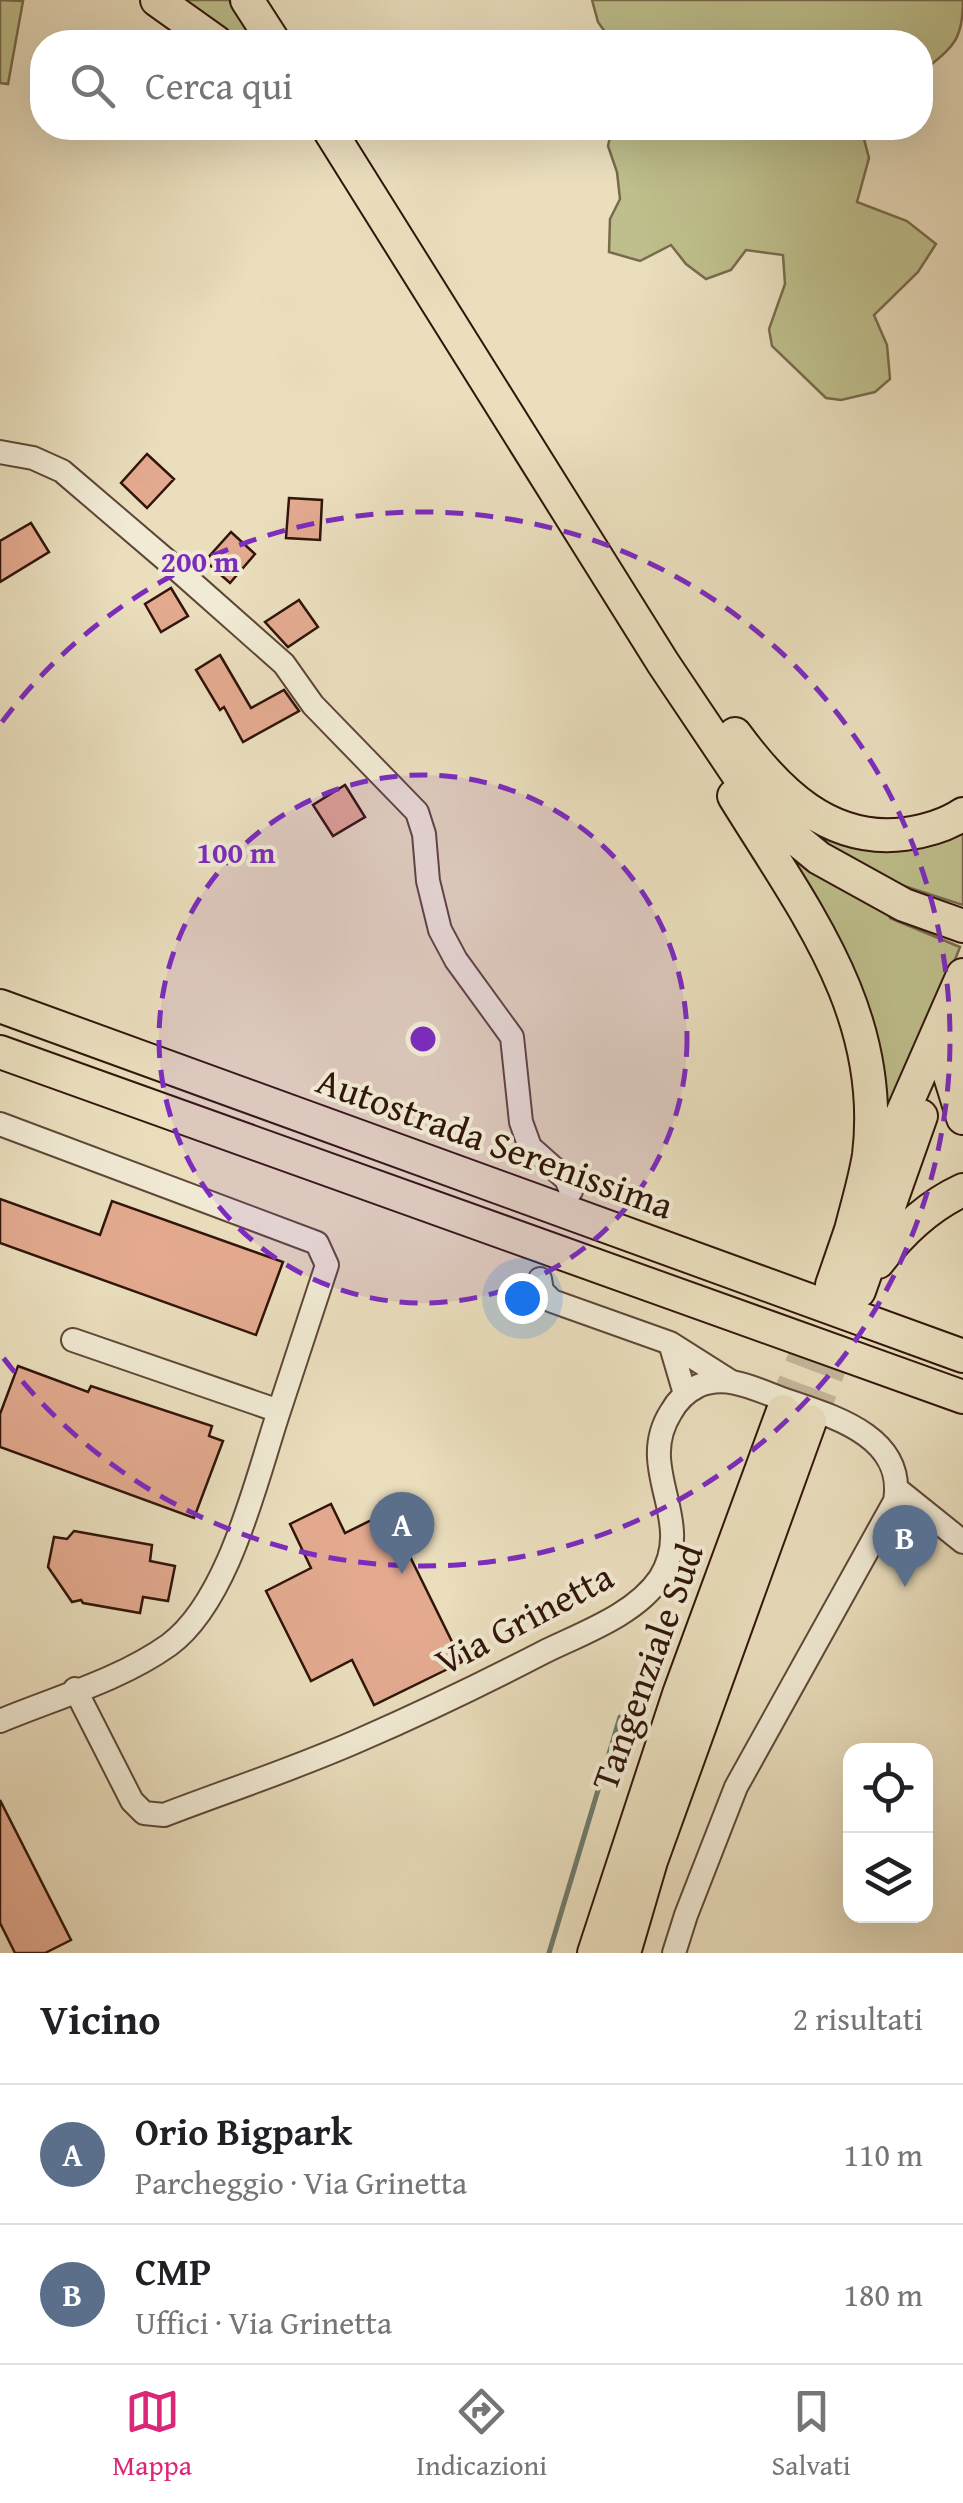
<!DOCTYPE html>
<html lang="it">
<meta charset="utf-8">
<style>
body{margin:0;font-family:"Gentium Book Plus",serif;background:#f6f6f6;color:#202124}
.controls{position:absolute;right:30px;bottom:30px;display:grid;overflow:hidden;border-radius:20px;box-shadow:0 10px 40px #0002}
.controls button{width:90px;height:90px;display:grid;place-items:center;padding:0;border:0;border-bottom:2px solid #e0e0e0;background:#fff;color:#202124;font:50px sans-serif}
.you{position:absolute;left:522px;top:1298px;width:35px;height:35px;margin:-25px;border:8px solid #fff;border-radius:50%;background:#1a73e8;box-shadow:0 0 0 15px #1a73e833}
.badge{display:grid;place-items:center;width:65px;height:65px;border-radius:50%;background:#db2777;color:#fff;font-size:32px;font-weight:700}
.pin{position:absolute;translate:-50% -82px;filter:drop-shadow(0 2px 5px #0008)}
.pin::after{content:'';position:absolute;top:52px;width:35px;height:30px;background:inherit;clip-path:polygon(0 0,100% 0,50% 100%)}
.list{margin:0;padding:0;list-style:none}
h2{display:flex;justify-content:space-between;align-items:center;height:130px;margin:0;padding:0 40px;font-size:42px}
h2 small{font-size:32px;font-weight:400;color:#757577}
.list li{display:grid;grid-template-columns:65px 1fr auto;gap:30px;align-items:center;box-sizing:border-box;height:140px;padding:0 40px;border-top:2px solid #e0e0e0}
.list b{display:block;font-size:38px;white-space:nowrap}
.list p{margin:0;font-size:32px;white-space:nowrap;color:#757577}
.list em{font-size:32px;font-style:normal;color:#757577}
.icon{flex:none;width:55px;height:55px;fill:none;stroke:currentColor;stroke-width:2;stroke-linecap:round;stroke-linejoin:round}
.map{position:relative;flex:none;width:963px;height:1953px;overflow:hidden}
.search{position:absolute;background:#fff;box-shadow:0 10px 40px #0002;left:30px;right:30px;top:30px;height:110px;display:flex;align-items:center;gap:25px;box-sizing:border-box;padding:0 35px;border-radius:40px;color:#757577;font-size:38px}
.sheet{height:410px;background:#fff}
nav{display:flex;justify-content:space-around;align-items:center;box-sizing:border-box;height:140px;border-top:2px solid #e0e0e0;background:#fff;font-size:28px;color:#757577}
nav a{display:grid;justify-items:center;gap:5px}
nav .on{color:#db2777}
.map>svg:first-child{display:block}
.green{fill:#bebf8c;stroke:#786a4b;stroke-width:2.5}
.lines{fill:none;stroke-linecap:round;stroke-linejoin:round}
.stream{stroke:#6f7a6b;stroke-width:5}
.building{fill:#e3aa8f;stroke:#31150a;stroke-width:2.5}
.highway-tunnel{stroke:#c5b699;stroke-width:32;stroke-dasharray:32 16;stroke-linecap:butt}
.minor-casing{stroke:#5f4737;stroke-width:26}
.highway-casing{stroke:#31150a;stroke-width:36}
.minor{stroke:#f1ead4;stroke-width:22}
.highway{stroke:#eadebd;stroke-width:32}
.ring{fill:none;stroke:#7b2cbf;stroke-width:5;stroke-dasharray:18 12}
.labels{text-anchor:middle;stroke-width:8;stroke-linejoin:round;paint-order:stroke}
.street-label{font-size:38px;fill:#31150a;stroke:#f1ead4}
.centre{fill:#7b2cbf;stroke:#f1ead4;stroke-width:5}
.ring-label{font-size:30px;text-anchor:middle;font-weight:bold;fill:#7b2cbf;stroke:#f1ead4;stroke-width:8;stroke-linejoin:round;paint-order:stroke}
</style>
<div class="map">
<svg width="963" height="1953" viewBox="0 0 963 1953">
<rect width="100%" height="100%" fill="#eadebd"/>
<filter id="stains"><feTurbulence type="fractalNoise" baseFrequency=".002" numOctaves="4"/><feColorMatrix values="0 0 0 0 .2 0 0 0 0 .09 0 0 0 0 .02 0 0 0 .5 -.17"/></filter>
<radialGradient id="worn" r=".72"><stop offset=".6" stop-color="#630" stop-opacity="0"/><stop offset="1" stop-color="#630" stop-opacity=".3"/></radialGradient>
<path class="green" d="M0 0 23 1 8 84 0 83Z
M164 0H229L256 42H226Z
M592 0H963C963 43 951 48 921 73L920 42H612L598 22Z
M612 128H873L864 139 869 158 857 202 907 221 936 244 918 272 874 315 887 345 890 379 875 392 841 400 826 398 772 346 769 329 785 284 783 255 746 250 731 270 706 279 686 264 671 245 640 261 609 252 610 219 620 199 617 172 608 146Z
M802 817 963 823V905L901 885 899 888 808 832Z
M777 841C813 869 847 896 889 913L890 918 960 947 885 1141 881 1113Z"/>
<g class="lines">
<path class="stream" d="M549 1953 620 1717"/>
</g>
<path class="building" d="M147 454 174 479 147 508 121 483Z
M289 498 322 500 320 540 286 538Z
M31 523 49 552 0 582V541Z
M231 532 255 554 230 583 205 561Z
M171 588 188 616 161 632 145 604Z
M299 600 318 627 288 647 265 622Z
M220 655 251 708 284 690 299 711 243 742 224 707 220 710 196 670Z
M345 785 365 817 333 836 313 805Z
M0 1199 100 1235 112 1201 283 1262 256 1335 0 1243Z
M18 1366 88 1392 91 1386 212 1426 209 1436 223 1441 194 1518 0 1447V1414Z
M331 1504 345 1533 388 1512 462 1662 374 1705 352 1660 311 1681 266 1591 311 1568 290 1524Z
M74 1531 152 1545 150 1561 175 1566 168 1601 143 1597 140 1613 83 1603 81 1600 72 1602 48 1567 54 1537 67 1539Z
M0 1800 71 1940 45 1953H15L0 1923Z"/>
<g class="lines">
<path class="highway-tunnel" d="M783 1411 832 1285
M810 1421 859 1291"/>
<g class="minor-casing">
<path id="minor" d="M0 452 33 458 62 471 179 571 284 664 313 705 417 812 424 834 428 881 440 930 456 960 512 1037 521 1122 530 1147 566 1179 571 1191
M0 1124 317 1243 327 1265 279 1411
M540 1279 542 1291 552 1301 670 1343
M685 1394 670 1343 730 1381
M897 1489 963 1542
M75 1689 132 1801 144 1813 164 1815C229 1790 297 1768 362 1739 424 1712 486 1682 546 1651 583 1633 636 1614 660 1578 697 1519 634 1470 671 1412 677 1401 686 1392 698 1386 727 1373 757 1390 785 1400 832 1416 906 1436 895 1501L736 1787 686 1915 674 1953
M0 1721C55 1698 120 1680 169 1645 229 1601 256 1480 279 1411L73 1340"/>
</g>
<g class="highway-casing">
<path id="highway" d="M157 0 216 42
M247 0 274 42
M328 128 663 663 749 791 785 830 819 858 904 905 963 926
M735 734C777 791 829 844 905 834 926 831 945 826 963 814
M734 796C804 910 886 1013 869 1155 865 1180 857 1206 851 1230
M0 1006 963 1356
M959 1015 950 1076 963 1118
M0 1052 963 1397
M878 1262C901 1232 928 1206 963 1190
M832 1285 851 1230 963 975
M859 1291 921 1116
M594 1953 679 1694 783 1411
M624 1953 651 1861 810 1421"/>
</g>
<use href="#minor" class="minor"/>
<use href="#highway" class="highway"/>
</g>
<circle cx="423" cy="1039" r="264" fill="#7b2cbf" fill-opacity=".12"/>
<g class="ring">
<circle cx="423" cy="1039" r="264"/>
<path d="M2 722A527 527 0 1 1 2 1356"/>
</g>
<g class="labels">
<g class="street-label">
<text transform="translate(495 1143) rotate(20)" y="13">Autostrada Serenissima</text>
<text transform="translate(524 1619) rotate(-28)" y="13">Via Grinetta</text>
<text transform="translate(647 1667) rotate(-70)" y="13">Tangenziale Sud</text>
</g>
</g>
<circle cx="423" cy="1039" r="15" class="centre"/>
<g class="ring-label">
<text x="200" y="572">200 m</text>
<text x="236" y="863">100 m</text>
</g>
<rect width="100%" height="100%" filter="url(#stains)"/>
<rect width="100%" height="100%" fill="url(#worn)"/>
</svg>
<div class="controls">
<button><svg class="icon" aria-label="locate" viewBox="0 0 24 24"><circle cx="12" cy="12" r="6"/><path d="M12 2v4M12 18v4M2 12h4M18 12h4"/></svg></button>
<button><svg class="icon" aria-label="layers" viewBox="0 0 24 24"><path d="M12 4l9 5-9 5-9-5zM3 14l9 5 9-5"/></svg></button>
</div>
<div class="you"></div>
<div class="pin badge" style="left:402px;top:1574px;background:#5c6f8a">A</div>
<div class="pin badge" style="left:905px;top:1587px;background:#5c6f8a">B</div>
<div class="search"><svg class="icon" aria-label="search" viewBox="0 0 24 24"><circle cx="10" cy="10" r="6"/><path d="M15 15l6 6"/></svg>Cerca qui</div>
</div>
<section class="sheet">
<h2>Vicino<small>2 risultati</small></h2>
<ul class="list">
<li><span class="badge" style="background:#5c6f8a">A</span><div><b>Orio Bigpark</b><p>Parcheggio · Via Grinetta</p></div><em>110 m</em></li>
<li><span class="badge" style="background:#5c6f8a">B</span><div><b>CMP</b><p>Uffici · Via Grinetta</p></div><em>180 m</em></li>
</ul>
</section>
<nav>
<a class="on"><svg class="icon" aria-label="map" viewBox="0 0 24 24"><path d="M3 6l6-2 6 2 6-2v14l-6 2-6-2-6 2zM9 4v14M15 6v14"/></svg>Mappa</a>
<a><svg class="icon" aria-label="directions" viewBox="0 0 24 24"><path d="M12 3l9 9-9 9-9-9zM9 14v-3h6M13 9l2 2-2 2"/></svg>Indicazioni</a>
<a><svg class="icon" aria-label="saved" viewBox="0 0 24 24"><path d="M7 4h10v16l-5-4-5 4z"/></svg>Salvati</a>
</nav>
